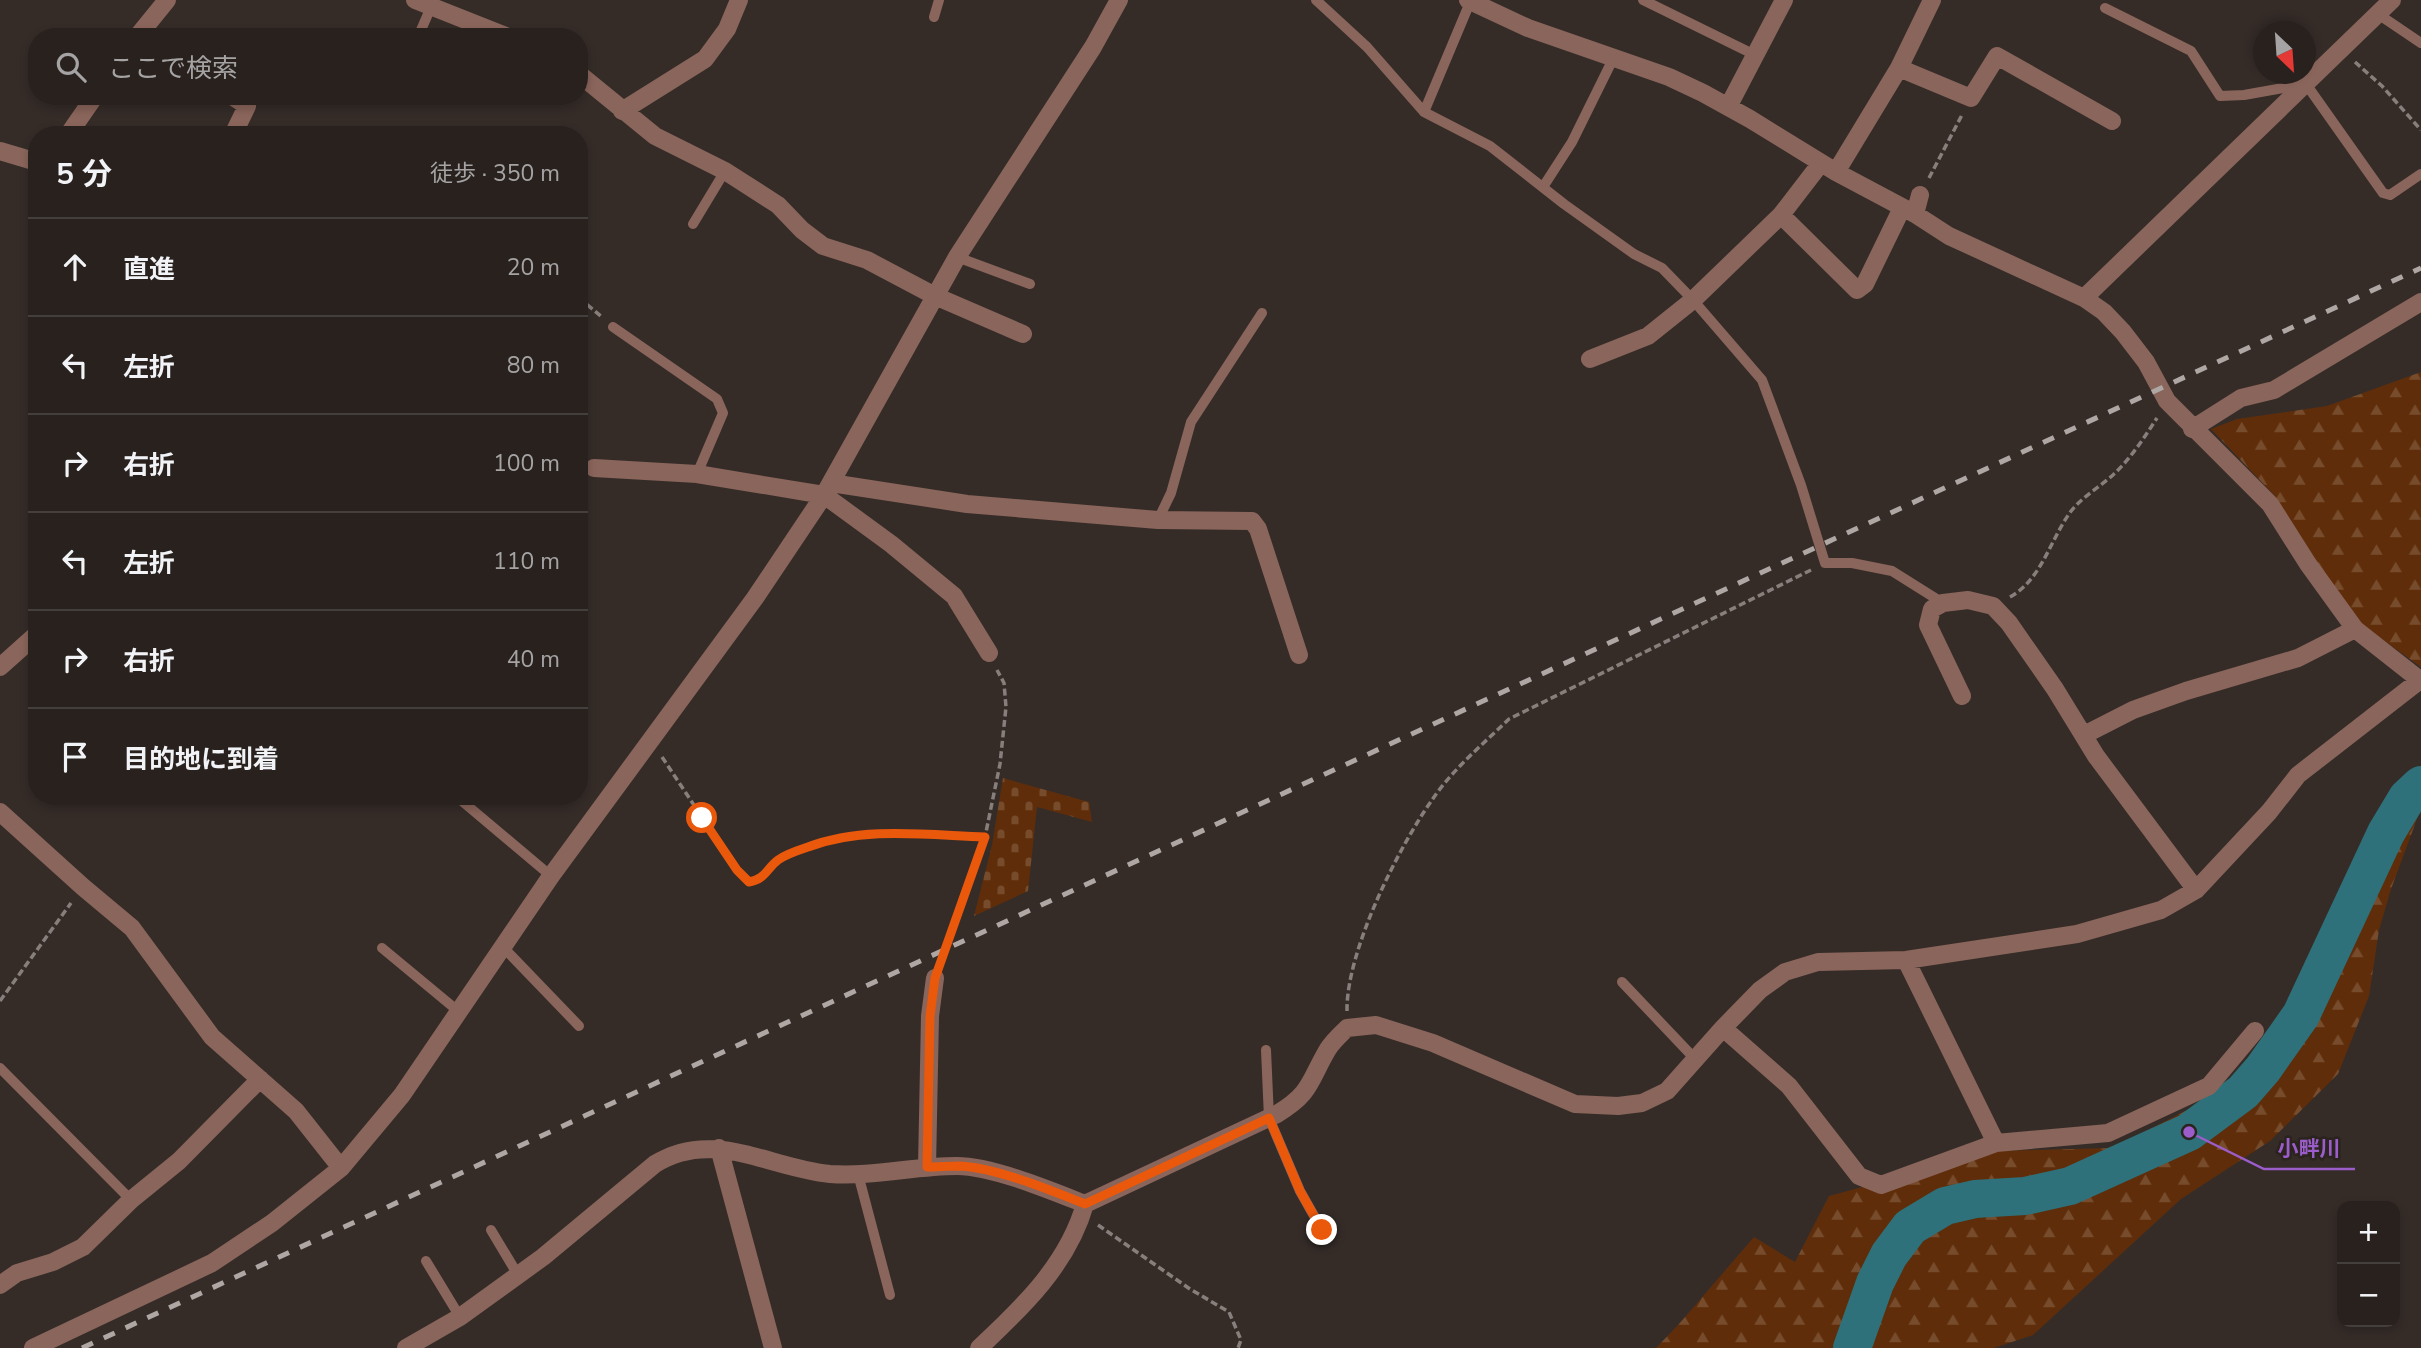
<!DOCTYPE html>
<html lang="ja">
<meta charset="utf-8">
<style>
body{margin:0;font-family:"Nunito Sans","Noto Sans JP",sans-serif;background:#302927;color:#f1f3f6}
.controls{position:absolute;right:21px;bottom:21px;display:grid;overflow:hidden;border-radius:14px;box-shadow:0 4px 10px #0003}
.controls button{width:63px;height:63px;display:grid;place-items:center;padding:0;border:0;border-bottom:2px solid #443e3c;background:#28211e;color:#f1f3f6;font:35px sans-serif}
.compass{position:absolute;left:2253px;top:21px;width:63px;height:63px;border-radius:50%;background:#28211e;box-shadow:0 4px 10px #0003;rotate:155deg}
.stop{position:absolute;width:21px;height:21px;margin:-16px;border:5px solid #ea580c;border-radius:50%;background:#fff}
.stop.end{background:#ea580c;border-color:#fff;box-shadow:0 2px 7px #0008}
.list{margin:0;padding:0;list-style:none}
h2{display:flex;justify-content:space-between;align-items:center;height:91px;margin:0;padding:0 28px;font-size:30px}
h2 small{font-size:23px;font-weight:400;color:#a5a3a4}
.list li{display:grid;grid-template-columns:46px 1fr auto;gap:21px;align-items:center;box-sizing:border-box;height:98px;padding:0 28px;border-top:2px solid #443e3c}
.list b{display:block;font-size:26px;white-space:nowrap}
.list em{font-size:23px;font-style:normal;color:#a5a3a4}
.icon{flex:none;width:38px;height:38px;fill:none;stroke:currentColor;stroke-width:2;stroke-linecap:round;stroke-linejoin:round}
.map{position:relative;flex:none;width:2421px;height:1348px;overflow:hidden}
.search{position:absolute;background:#28211e;box-shadow:0 4px 10px #0003;left:28px;top:28px;width:560px;height:77px;display:flex;align-items:center;gap:18px;box-sizing:border-box;padding:0 24px;border-radius:28px;color:#a5a3a4;font-size:26px}
.panel{position:absolute;background:#28211e;box-shadow:0 4px 10px #0003;left:28px;top:126px;width:560px;height:679px;border-radius:28px}
.map>svg:first-child{display:block}
.forest{fill:url(#forest-firs)}
.cemetery{fill:url(#cemetery-stones)}
.lines{fill:none;stroke-linecap:round;stroke-linejoin:round}
.river{stroke:#2e717a;stroke-width:38}
.path{stroke:#877f7b;stroke-width:3.5;stroke-dasharray:7 3.5;stroke-linecap:butt}
.service{stroke:#8a655b;stroke-width:10}
.minor{stroke:#8a655b;stroke-width:18}
.rail{stroke:#aea7a4;stroke-width:5;stroke-dasharray:12 12;stroke-linecap:butt}
.route{stroke:#ea580c;stroke-width:9}
.leader{fill:none;stroke:#9a5dca;stroke-width:2.5}
.callout-dot{fill:#9a5dca;stroke:#2b231e;stroke-width:2.5}
.callout-label{font-size:21px;text-anchor:middle;font-weight:bold;fill:#9a5dca;stroke:#2b231e;stroke-width:5;stroke-linejoin:round;paint-order:stroke}
</style>
<div class="map">
<svg width="2421" height="1348" viewBox="0 0 2421 1348">
<defs>
<pattern id="forest-firs" width="22" height="20" patternUnits="userSpaceOnUse" patternTransform="scale(1.75)"><rect width="22" height="20" fill="#5f2d09"/><path d="M5 1l3.5 6h-7zM16 11l3.5 6h-7z" fill="#774c2d"/></pattern>
<pattern id="cemetery-stones" width="16" height="16" patternUnits="userSpaceOnUse" patternTransform="scale(1.75)"><rect width="16" height="16" fill="#5f2d09"/><path d="M2 7V4a2 2 0 0 1 4 0v3zM10 15v-3a2 2 0 0 1 4 0v3z" fill="#774c2d"/></pattern>
</defs>
<rect width="100%" height="100%" fill="#352c28"/>
<path class="forest" d="M2421 372V667L2358 622 2310 557 2275 496 2211 429 2237 419 2327 406Z
M2421 808 2391 889 2379 930 2369 996 2338 1074 2270 1141 2181 1199 2033 1335 1994 1348H1656L1679 1324 1754 1237 1795 1262 1829 1196 1997 1151 2112 1148 2223 1092 2279 1027 2340 949 2379 865Z"/>
<path class="cemetery" d="M1003 778 1089 802 1092 822 1037 807 1028 891 974 916 992 845Z"/>
<g class="lines">
<path class="river" d="M1852 1348 1875 1283 1889 1255 1910 1227 1945 1206 1975 1199 2025 1196 2070 1186 2189 1132 2243 1092 2263 1069 2301 1015 2386 833 2407 798 2421 785"/>
<path class="path" d="M2355 62 2382 86 2421 130
M1929 178 1963 113
M579 298 602 317
M2010 597C2041 580 2050 541 2069 514 2080 498 2100 487 2114 474 2131 458 2144 438 2157 418
M662 757 737 870 749 882C766 879 766 869 778 860 785 854 799 850 808 847 863 826 927 835 985 837
M941 959 985 837 1000 764 1006 707 1004 683 997 670
M0 1001 71 903
M1347 1011C1346 952 1398 848 1432 800 1452 770 1483 744 1509 719L1811 570
M1098 1225 1190 1289 1229 1312 1241 1340 1238 1348"/>
<path class="service" d="M1316 0 1367 47 1424 112 1490 146 1564 204 1634 254 1662 268 1693 300 1762 380 1801 485 1825 563H1852L1892 571 1943 603
M1643 0 1755 55
M2105 8 2191 51 2220 96 2244 95 2306 84 2383 193 2390 195 2421 174
M2378 14 2421 43
M934 17 939 0
M418 37 431 7
M1424 112 1471 0
M1543 187 1572 142 1613 59
M693 224 725 171
M957 257 1030 284
M613 327 717 399 723 413 697 474
M1158 520 1171 493 1191 422 1262 313
M456 796 551 876
M502 946 579 1026
M382 948 458 1011
M1622 982 1696 1060
M1266 1050 1269 1118 1300 1191 1322 1230
M0 1068 131 1200
M858 1174 890 1295
M491 1230 518 1275
M426 1261 460 1317"/>
<path class="minor" d="M415 0 508 37
M1468 0 1528 28 1669 77 1703 93 1750 119 1836 172 1915 214 1949 236 2084 298 2104 312 2123 332 2146 362 2167 401 2270 504 2308 564 2355 629 2421 681
M137 37 167 0
M1899 68 1971 98 1997 56 2112 121
M579 74 655 136 725 171 778 205 802 230 823 246 867 260 935 296 1023 334
M232 96 247 106 233 135
M1728 107 1784 0
M622 111 705 59 727 29 739 0
M68 135 95 96
M0 151 37 162
M1836 172 1899 68 1932 0
M1915 214 1920 195
M1781 215 1857 290 1865 284 1902 208
M2084 298 2392 0
M1590 359 1648 336 1693 300 1781 215 1821 163
M2192 429 2241 398 2274 390 2421 302
M594 468 697 474 824 495 891 544 954 596 989 653
M831 483 967 504 1158 520 1252 521 1258 529 1299 655
M0 667 37 634
M1962 696 1928 625 1932 609 1943 603 1968 600 1993 606 2009 623 2055 689 2096 756 2196 890
M2084 735 2133 710 2186 691 2298 658 2355 629
M0 812 83 887 132 928 212 1037 296 1111 341 1168
M1906 960 1996 1143
M1723 1028 1789 1086 1859 1176 1881 1185 1996 1143 2108 1133 2209 1086 2255 1031
M719 1148 773 1348
M927 1167 930 1016 935 978
M0 1285 17 1273 53 1262 83 1247 131 1200 179 1161 260 1079
M33 1348 212 1263 272 1223 341 1168 402 1095 551 876 755 598 824 495 957 257 1093 47 1119 0
M406 1348 460 1317 543 1257 655 1164C713 1128 769 1168 830 1174 872 1177 915 1166 957 1166 992 1166 1052 1191 1085 1204L1277 1114C1312 1093 1309 1081 1328 1049 1333 1041 1341 1034 1347 1028L1376 1025 1433 1043 1575 1104 1618 1106 1642 1103 1667 1091 1723 1028 1760 990 1785 972 1818 962 1906 960 2077 934 2161 910 2196 890 2269 812 2298 775 2420 680
M979 1348C1023 1307 1068 1264 1085 1204"/>
<path class="rail" d="M82 1348 2421 268"/>
</g>
<g class="lines">
<path class="route" d="M702 818 737 870 749 882C766 879 766 869 778 860 786 854 799 850 808 847 863 826 927 835 985 837L935 978 930 1016 927 1167C938 1167 949 1166 960 1166 997 1168 1050 1190 1085 1204L1269 1118 1300 1191 1322 1230"/>
</g>
<path class="leader" d="M2189 1132L2264 1169H2355"/>
<circle class="callout-dot" cx="2189" cy="1132" r="7"/>
<g class="callout-label">
<text x="2309" y="1156">小畔川</text>
</g>
</svg>
<div class="controls">
<button>+</button>
<button>−</button>
</div>
<svg class="compass" viewBox="-18 -18 36 36"><path d="M0-13l5 13h-10z" fill="#e53935"/><path d="M0 13l5-13h-10z" fill="#a5a3a4"/></svg>
<div class="stop" style="left:702px;top:818px"></div>
<div class="stop end" style="left:1322px;top:1230px"></div>
<div class="search"><svg class="icon" aria-label="search" viewBox="0 0 24 24"><circle cx="10" cy="10" r="6"/><path d="M15 15l6 6"/></svg>ここで検索</div>
<section class="panel">
<h2>5 分<small>徒歩 · 350 m</small></h2>
<ul class="list">
<li><svg class="icon" aria-label="ahead" viewBox="0 0 24 24"><path d="M12 20V5M6 11l6-6 6 6"/></svg><div><b>直進</b></div><em>20 m</em></li>
<li><svg class="icon" aria-label="left" viewBox="0 0 24 24"><path d="M17 20v-9H6M10 6l-5 5 5 5"/></svg><div><b>左折</b></div><em>80 m</em></li>
<li><svg class="icon" aria-label="right" viewBox="0 0 24 24"><path d="M7 20v-9h11M14 6l5 5-5 5"/></svg><div><b>右折</b></div><em>100 m</em></li>
<li><svg class="icon" aria-label="left" viewBox="0 0 24 24"><path d="M17 20v-9H6M10 6l-5 5 5 5"/></svg><div><b>左折</b></div><em>110 m</em></li>
<li><svg class="icon" aria-label="right" viewBox="0 0 24 24"><path d="M7 20v-9h11M14 6l5 5-5 5"/></svg><div><b>右折</b></div><em>40 m</em></li>
<li><svg class="icon" aria-label="arrive" viewBox="0 0 24 24"><path d="M6 21V4h12l-3 4 3 4H6"/></svg><div><b>目的地に到着</b></div></li>
</ul>
</section>
</div>
